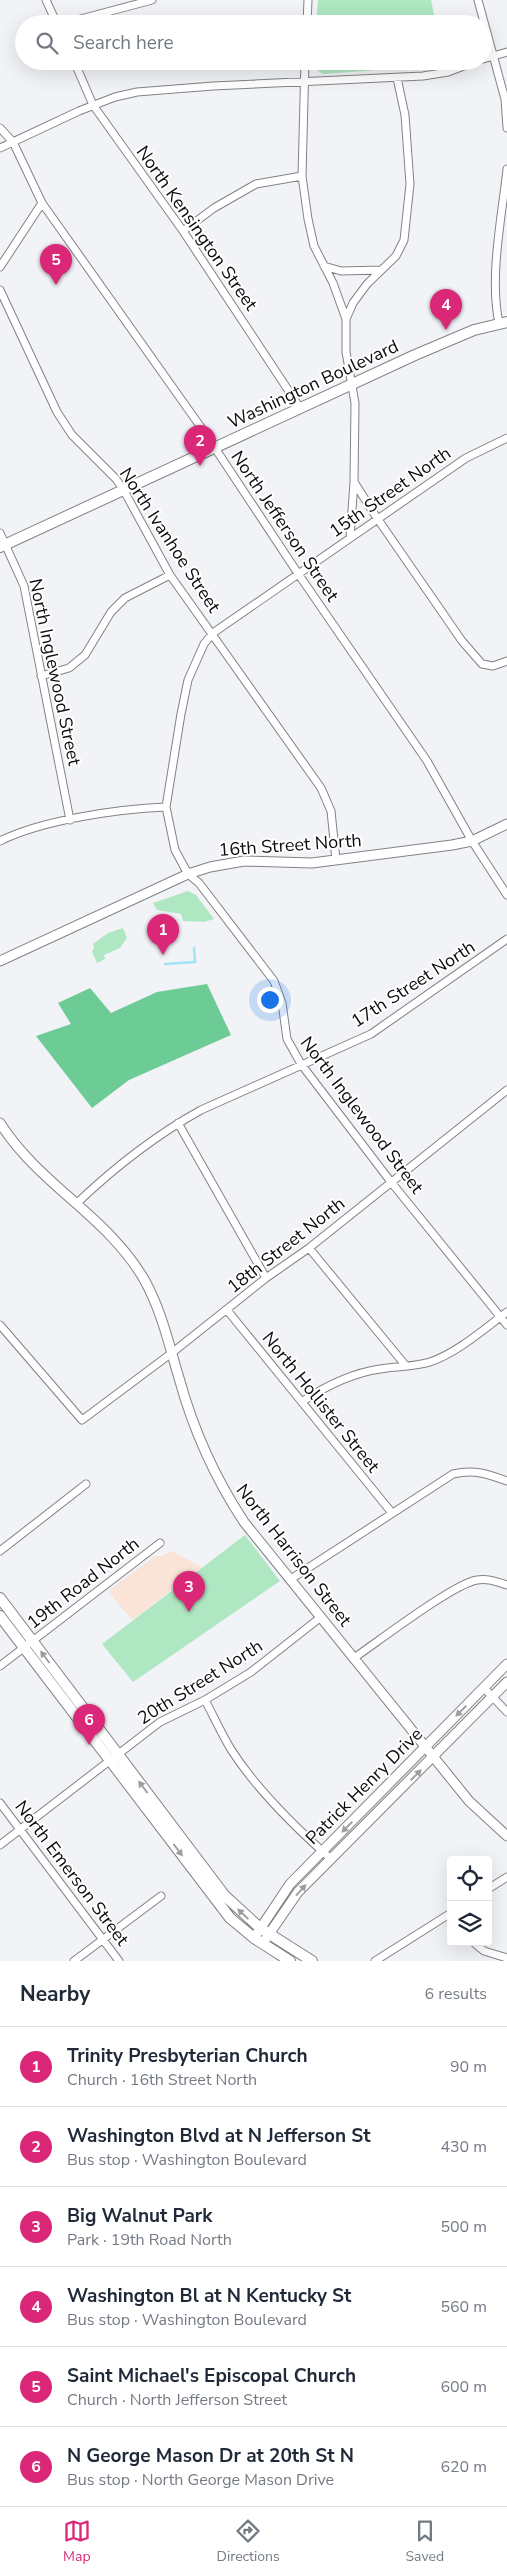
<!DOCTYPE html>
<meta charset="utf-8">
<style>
body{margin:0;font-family:"Nunito Sans",sans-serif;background:#f2f2f3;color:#1f2937}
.controls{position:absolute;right:15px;bottom:15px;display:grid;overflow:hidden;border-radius:5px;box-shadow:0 5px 20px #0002}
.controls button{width:45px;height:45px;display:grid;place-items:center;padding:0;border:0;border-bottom:1px solid #e0e1e3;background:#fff;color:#1f2937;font:25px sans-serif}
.you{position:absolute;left:269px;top:999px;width:18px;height:18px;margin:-12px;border:4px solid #fff;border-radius:50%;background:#1a73e8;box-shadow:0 0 0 8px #1a73e833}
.badge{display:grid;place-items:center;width:32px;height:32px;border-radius:50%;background:#db2777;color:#fff;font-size:16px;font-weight:700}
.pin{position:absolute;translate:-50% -41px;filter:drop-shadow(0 1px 2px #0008)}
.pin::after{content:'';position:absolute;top:26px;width:18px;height:15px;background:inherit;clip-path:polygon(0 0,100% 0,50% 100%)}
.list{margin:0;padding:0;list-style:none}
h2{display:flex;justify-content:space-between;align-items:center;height:65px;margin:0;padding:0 20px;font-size:21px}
h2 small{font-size:16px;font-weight:400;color:#747a83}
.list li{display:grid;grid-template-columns:32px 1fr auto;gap:15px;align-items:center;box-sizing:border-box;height:80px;padding:0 20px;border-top:1px solid #e0e1e3}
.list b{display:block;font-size:19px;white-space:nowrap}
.list p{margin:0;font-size:16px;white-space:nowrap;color:#747a83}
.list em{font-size:16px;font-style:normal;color:#747a83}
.icon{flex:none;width:28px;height:28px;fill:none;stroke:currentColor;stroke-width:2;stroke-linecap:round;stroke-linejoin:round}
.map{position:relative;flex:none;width:507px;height:1961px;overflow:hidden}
.search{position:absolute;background:#fff;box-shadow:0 5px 20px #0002;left:15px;right:15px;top:15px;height:55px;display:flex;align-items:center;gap:12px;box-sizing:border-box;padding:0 18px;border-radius:28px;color:#747a83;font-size:19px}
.sheet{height:545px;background:#fff}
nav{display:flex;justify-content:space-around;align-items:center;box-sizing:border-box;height:70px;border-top:1px solid #e0e1e3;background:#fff;font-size:14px;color:#747a83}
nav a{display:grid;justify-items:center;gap:2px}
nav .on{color:#db2777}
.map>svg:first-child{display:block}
.industrial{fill:#fae4d7}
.green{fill:#afe7c3}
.forest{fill:#6dcb95}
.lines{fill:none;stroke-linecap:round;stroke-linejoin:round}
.stream{stroke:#a0e4f5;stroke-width:2.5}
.minor-casing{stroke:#808386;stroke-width:9}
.tertiary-casing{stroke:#808386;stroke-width:11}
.secondary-casing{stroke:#808386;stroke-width:12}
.minor{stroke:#fff;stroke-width:7}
.tertiary{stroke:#fff;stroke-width:9}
.secondary{stroke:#fff;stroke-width:10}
.oneway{fill:#9d9e9e}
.labels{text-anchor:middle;stroke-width:4;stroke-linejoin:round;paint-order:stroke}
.street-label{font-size:18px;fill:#0b0c0d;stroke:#fff}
</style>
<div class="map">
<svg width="507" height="1961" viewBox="0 0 507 1961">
<rect width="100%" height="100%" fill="#f1f3f7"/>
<path class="industrial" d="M171 1551 202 1567 132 1620 108 1591 155 1556H163Z"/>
<path class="green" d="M318 0H431L436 24H316Z
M314 61H443L444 65 323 74 318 71Z
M188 891 196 895 214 919 204 922 183 921 181 914 157 910 153 903Z
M123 928 127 938 120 948 104 955 105 959 97 963 92 952 94 947 93 944 108 933Z
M245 1535 280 1581 133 1682 102 1644Z"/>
<path class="forest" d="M207 984 231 1035 129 1080 92 1108 36 1036 71 1024 58 1003 90 988 111 1013 157 992Z"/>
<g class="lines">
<path class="stream" d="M165 964 195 962 194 948"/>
<g class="minor-casing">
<path id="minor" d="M46 0 57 24
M478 0 505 99 507 128
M62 24 152 0
M307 24 308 0
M483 59 507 52
M74 61 93 105 183 231 300 408
M305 61 302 176 308 219 314 246 333 283 346 319
M397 78 405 115 410 184 404 240 396 256 367 284 353 303 346 319V352L355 403 354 482 377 518 462 641 482 664 493 666 507 661
M0 128 13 142 42 203 205 433 299 575 427 761 472 841 507 895
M0 148 79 111 115 97 137 92 213 86 423 76 448 72 477 61
M183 231 214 208 256 184 302 176
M324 266 341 271 381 270
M0 267 42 203
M0 290 57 412 72 435 116 479 123 489 170 575 321 788 331 811 336 860
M499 323C489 277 502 216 507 169
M507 438 466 458 213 633 204 644 188 680 181 714 166 807 175 850 188 874 199 883 274 981 282 1003 287 1039 301 1064 391 1182 507 1325
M0 533 24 586 70 820
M350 538 354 482
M41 676 69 668 85 655 111 612 125 598 170 575
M0 841C42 820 118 809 166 807
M178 1123 266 1278
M77 1203C115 1167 156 1135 201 1110L371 1034 507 939
M309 1248 406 1366
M227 1310 392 1513
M0 1325 82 1420 173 1352 266 1278 309 1248 507 1090
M303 1401C326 1386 352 1373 380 1369 397 1366 414 1367 430 1362 457 1353 484 1329 507 1312
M0 1551 86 1484
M291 1579 453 1474C474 1469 488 1474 507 1481
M354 1658C379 1641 453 1584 477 1580 488 1578 497 1582 507 1585
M0 1666 160 1543
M484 1688 507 1712
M205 1700C214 1717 222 1735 232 1751 258 1791 296 1828 331 1859
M0 1803 119 1961
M0 1845 160 1722 205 1700 251 1672 321 1617
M488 1889 507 1877
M473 1942 484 1951 507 1958
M74 1961 161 1896
M375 1961 451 1913"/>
</g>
<g class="tertiary-casing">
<path id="tertiary" d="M0 961 188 874 210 867 244 861 312 863 452 845 472 841 507 824
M0 1123C39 1185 109 1217 145 1281 162 1312 169 1345 179 1378 193 1429 215 1478 244 1522L469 1801 507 1836
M254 1938 290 1884 507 1664
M265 1940 298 1892 507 1682"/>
</g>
<g class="secondary-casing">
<path id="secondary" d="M0 547 415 355 474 330 507 322
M0 1598 225 1896 260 1928 312 1961
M0 1616 230 1918 254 1938 290 1961"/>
</g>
<use href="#minor" class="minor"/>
<use href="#tertiary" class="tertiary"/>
<use href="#secondary" class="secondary"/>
</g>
<defs><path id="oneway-solid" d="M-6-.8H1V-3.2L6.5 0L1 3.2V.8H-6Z" transform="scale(1.25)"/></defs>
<g class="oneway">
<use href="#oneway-solid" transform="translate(45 1657) rotate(-127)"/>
<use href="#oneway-solid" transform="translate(461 1711) rotate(135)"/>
<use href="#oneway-solid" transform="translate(416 1775) rotate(-45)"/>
<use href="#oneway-solid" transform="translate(143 1787) rotate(-127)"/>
<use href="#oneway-solid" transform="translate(347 1827) rotate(135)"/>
<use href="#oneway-solid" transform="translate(178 1850) rotate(53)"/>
<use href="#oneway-solid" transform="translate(301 1890) rotate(-48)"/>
<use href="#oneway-solid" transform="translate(243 1914) rotate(-137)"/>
</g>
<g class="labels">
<g class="street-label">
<text transform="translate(197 228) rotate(55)" y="6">North Kensington Street</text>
<text transform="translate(313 384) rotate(-25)" y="6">Washington Boulevard</text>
<text transform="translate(390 492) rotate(-35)" y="6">15th Street North</text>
<text transform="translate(285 526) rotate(56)" y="6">North Jefferson Street</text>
<text transform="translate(170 540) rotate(57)" y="6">North Ivanhoe Street</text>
<text transform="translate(55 672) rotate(78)" y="6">North Inglewood Street</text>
<text transform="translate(290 845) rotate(-4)" y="6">16th Street North</text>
<text transform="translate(413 984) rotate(-33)" y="6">17th Street North</text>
<text transform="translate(362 1115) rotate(53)" y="6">North Inglewood Street</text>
<text transform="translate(286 1245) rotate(-38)" y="6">18th Street North</text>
<text transform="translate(321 1402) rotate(51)" y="6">North Hollister Street</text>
<text transform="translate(294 1555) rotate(52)" y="6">North Harrison Street</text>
<text transform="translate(83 1583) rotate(-38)" y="6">19th Road North</text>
<text transform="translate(200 1682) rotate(-32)" y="6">20th Street North</text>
<text transform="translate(364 1786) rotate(-45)" y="6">Patrick Henry Drive</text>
<text transform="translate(72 1873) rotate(53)" y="6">North Emerson Street</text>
</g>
</g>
</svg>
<div class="controls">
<button><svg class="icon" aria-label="locate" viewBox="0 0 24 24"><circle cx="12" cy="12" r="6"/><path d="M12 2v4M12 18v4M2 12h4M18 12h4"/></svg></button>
<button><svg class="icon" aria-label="layers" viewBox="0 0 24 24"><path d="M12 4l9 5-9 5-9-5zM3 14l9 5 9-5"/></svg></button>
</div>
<div class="you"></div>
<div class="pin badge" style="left:163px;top:955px">1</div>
<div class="pin badge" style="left:200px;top:466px">2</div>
<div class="pin badge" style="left:189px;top:1612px">3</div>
<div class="pin badge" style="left:446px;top:330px">4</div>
<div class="pin badge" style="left:56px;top:285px">5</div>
<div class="pin badge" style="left:89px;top:1745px">6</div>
<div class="search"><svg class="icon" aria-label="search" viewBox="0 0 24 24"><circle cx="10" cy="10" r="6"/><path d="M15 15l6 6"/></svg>Search here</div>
</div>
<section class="sheet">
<h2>Nearby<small>6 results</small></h2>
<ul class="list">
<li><span class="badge">1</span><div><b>Trinity Presbyterian Church</b><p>Church · 16th Street North</p></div><em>90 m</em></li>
<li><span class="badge">2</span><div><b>Washington Blvd at N Jefferson St</b><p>Bus stop · Washington Boulevard</p></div><em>430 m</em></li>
<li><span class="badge">3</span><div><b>Big Walnut Park</b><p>Park · 19th Road North</p></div><em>500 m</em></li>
<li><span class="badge">4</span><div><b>Washington Bl at N Kentucky St</b><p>Bus stop · Washington Boulevard</p></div><em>560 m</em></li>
<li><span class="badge">5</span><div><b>Saint Michael's Episcopal Church</b><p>Church · North Jefferson Street</p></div><em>600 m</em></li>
<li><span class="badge">6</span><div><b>N George Mason Dr at 20th St N</b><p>Bus stop · North George Mason Drive</p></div><em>620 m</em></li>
</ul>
</section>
<nav>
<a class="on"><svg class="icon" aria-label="map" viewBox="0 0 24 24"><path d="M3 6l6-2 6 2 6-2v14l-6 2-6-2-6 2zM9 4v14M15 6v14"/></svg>Map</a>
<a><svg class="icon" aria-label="directions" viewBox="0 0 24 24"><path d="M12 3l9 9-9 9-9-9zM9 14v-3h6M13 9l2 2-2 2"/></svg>Directions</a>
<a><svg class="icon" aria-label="saved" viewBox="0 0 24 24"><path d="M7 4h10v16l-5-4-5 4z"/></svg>Saved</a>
</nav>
